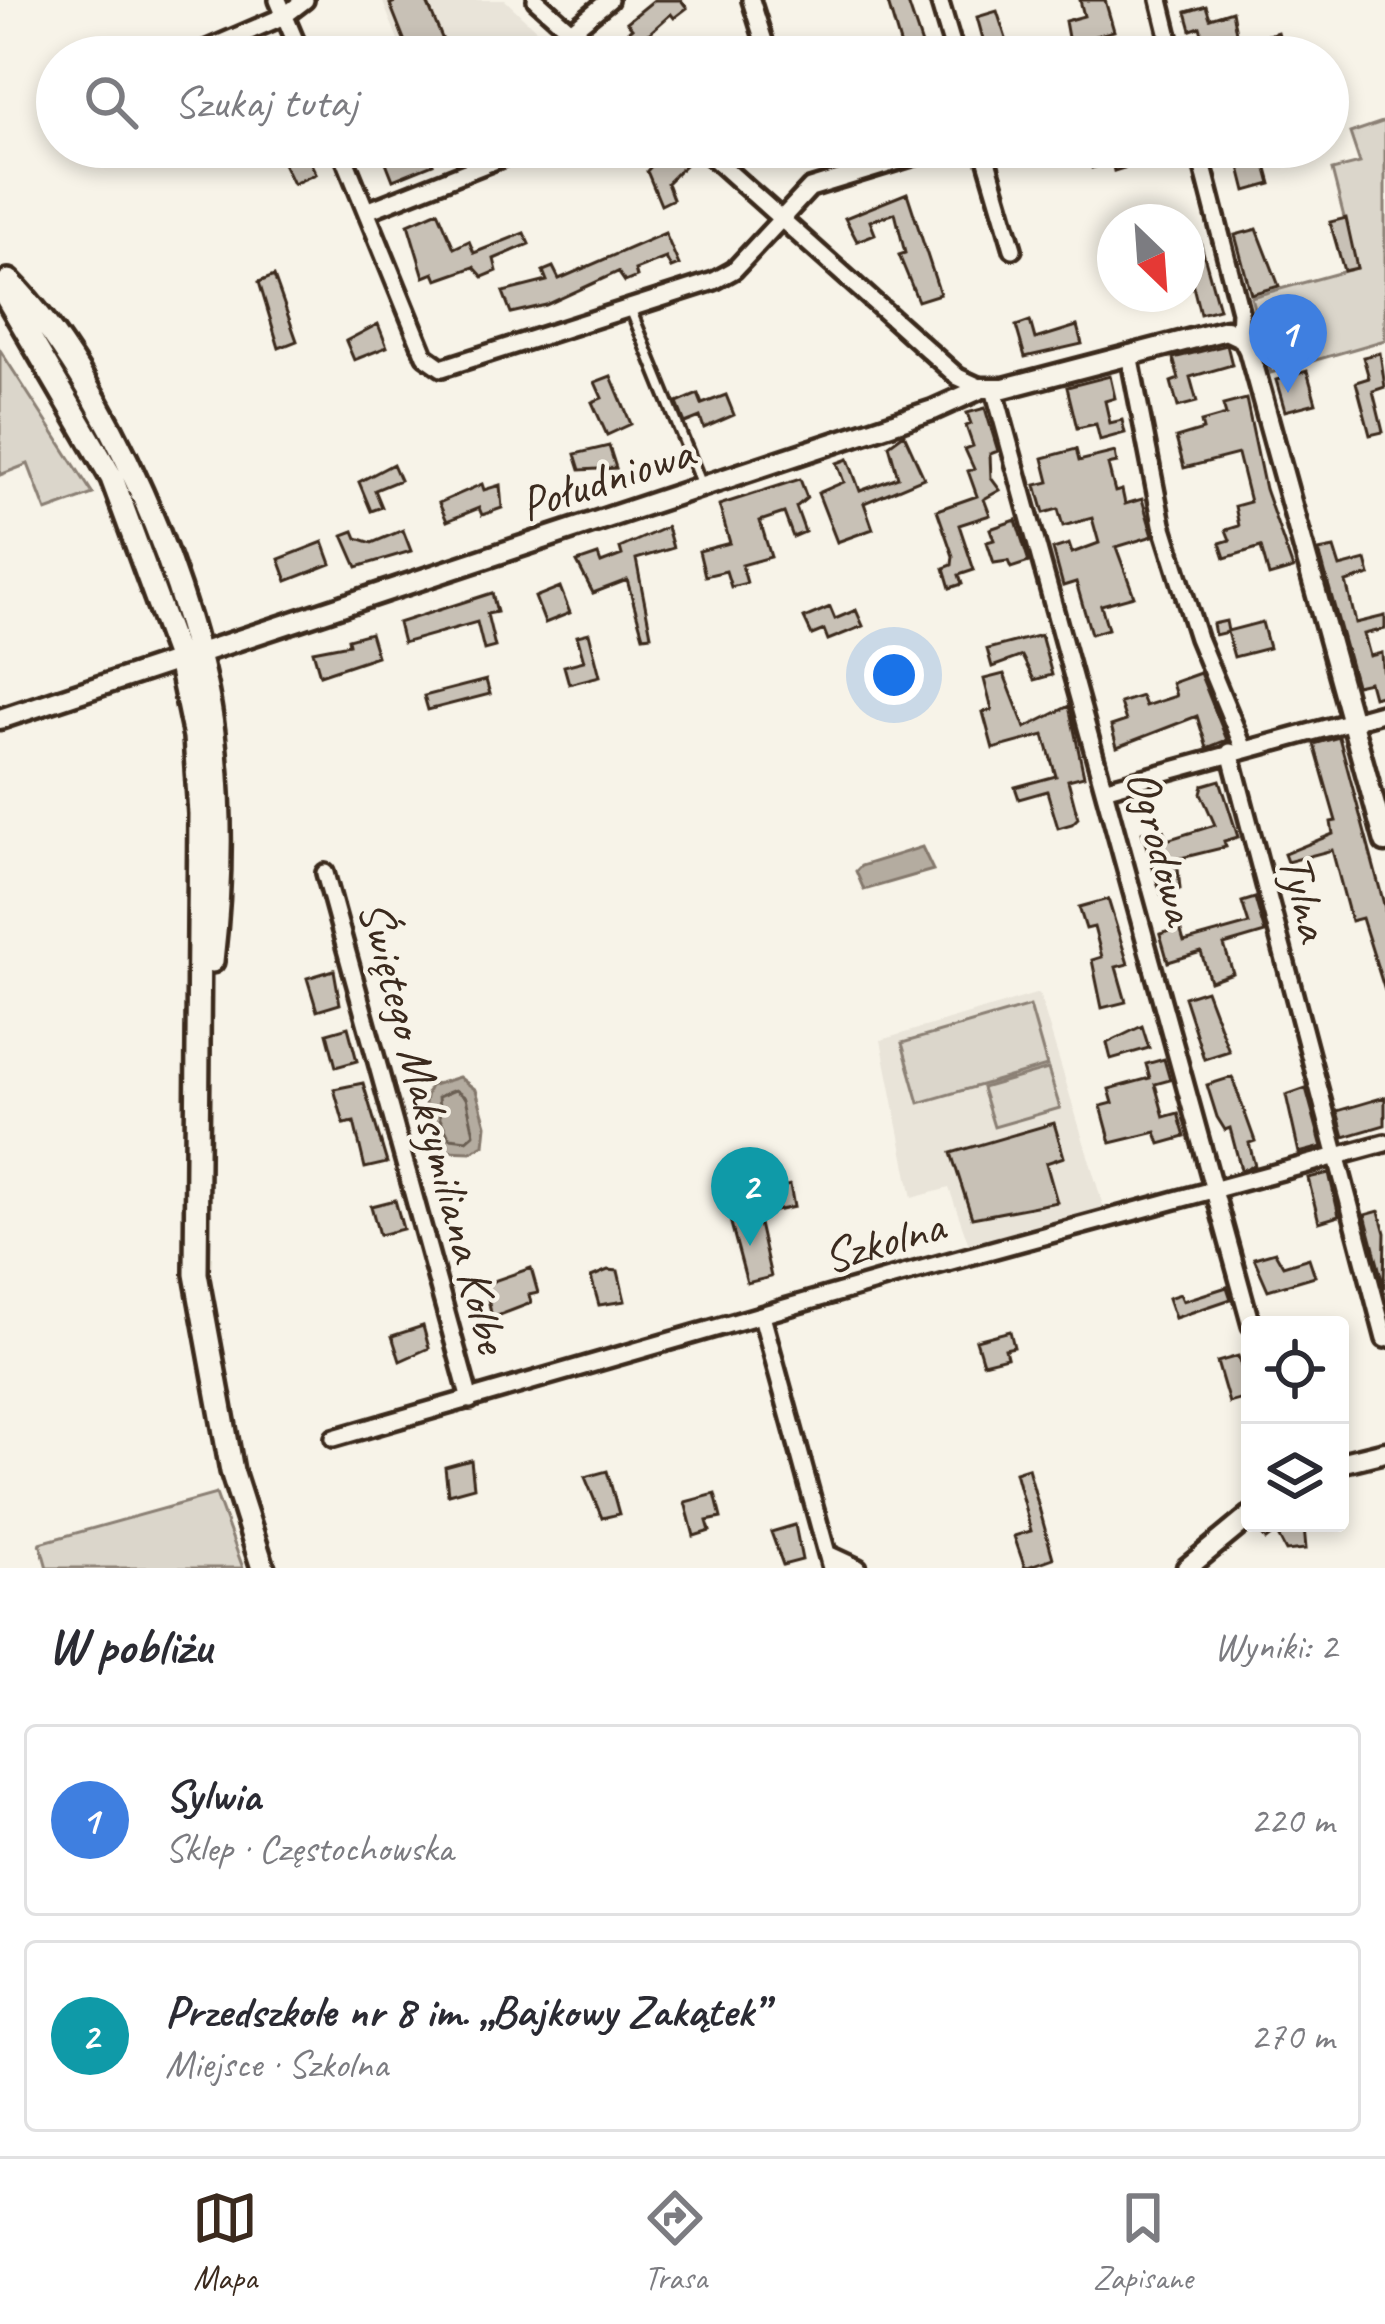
<!DOCTYPE html>
<html lang="pl">
<meta charset="utf-8">
<style>
body{margin:0;font-family:Caveat,sans-serif;background:#f2f2f3;color:#2b2b33}
.controls{position:absolute;right:36px;bottom:36px;display:grid;overflow:hidden;border-radius:12px;box-shadow:0 6px 18px #0003}
.controls button{width:108px;height:108px;display:grid;place-items:center;padding:0;border:0;border-bottom:3px solid #e1e1e2;background:#fff;color:#2b2b33;font:60px sans-serif}
.compass{position:absolute;left:1097px;top:204px;width:108px;height:108px;border-radius:50%;background:#fff;box-shadow:0 6px 18px #0003;rotate:155deg}
.you{position:absolute;left:894px;top:675px;width:42px;height:42px;margin:-30px;border:9px solid #fff;border-radius:50%;background:#1a73e8;box-shadow:0 0 0 18px #1a73e833}
.badge{display:grid;place-items:center;width:78px;height:78px;border-radius:50%;background:#3b2a1e;color:#fff;font-size:39px;font-weight:700}
.pin{position:absolute;translate:-50% -99px;filter:drop-shadow(0 3px 6px #0008)}
.pin::after{content:'';position:absolute;top:63px;width:42px;height:36px;background:inherit;clip-path:polygon(0 0,100% 0,50% 100%)}
.list{margin:0;padding:0;list-style:none}
h2{display:flex;justify-content:space-between;align-items:center;height:156px;margin:0;padding:0 48px;font-size:51px}
h2 small{font-size:39px;font-weight:400;color:#7c7c81}
.list li{display:grid;grid-template-columns:78px 1fr auto;gap:36px;align-items:center;box-sizing:border-box;height:192px;margin:0 24px 24px;padding:0 24px;border:3px solid #e1e1e2;border-radius:12px}
.list b{display:block;font-size:45px;white-space:nowrap}
.list p{margin:0;font-size:39px;white-space:nowrap;color:#7c7c81}
.list em{font-size:39px;font-style:normal;color:#7c7c81}
.icon{flex:none;width:66px;height:66px;fill:none;stroke:currentColor;stroke-width:2;stroke-linecap:round;stroke-linejoin:round}
.map{position:relative;flex:none;width:1385px;height:1568px;overflow:hidden}
.search{position:absolute;background:#fff;box-shadow:0 6px 18px #0003;left:36px;right:36px;top:36px;height:132px;display:flex;align-items:center;gap:30px;box-sizing:border-box;padding:0 42px;border-radius:66px;color:#7c7c81;font-size:45px}
.sheet{height:588px;background:#fff}
nav{display:flex;justify-content:space-around;align-items:center;box-sizing:border-box;height:168px;border-top:3px solid #e1e1e2;background:#fff;font-size:33px;color:#7c7c81}
nav a{display:grid;justify-items:center;gap:6px}
nav .on{color:#3b2a1e}
.map>svg:first-child{display:block}
.built{fill:#e9e4d9}
.green{fill:#dbd6cb;stroke:#8b8074;stroke-width:3}
.water{fill:#b4aca0;stroke:#84786c;stroke-width:3}
.lines{fill:none;stroke-linecap:round;stroke-linejoin:round}
.shore{stroke:#6b5e52;stroke-width:3}
.building{fill:#c8c1b6;stroke:#3b2a1e;stroke-width:3}
.service-casing{stroke:#3b2a1e;stroke-width:16}
.minor-casing{stroke:#3b2a1e;stroke-width:24}
.tertiary-casing{stroke:#3b2a1e;stroke-width:27}
.secondary-casing{stroke:#3b2a1e;stroke-width:30}
.service{stroke:#f7f3e8;stroke-width:8}
.minor{stroke:#f7f3e8;stroke-width:15}
.tertiary{stroke:#f7f3e8;stroke-width:18}
.secondary{stroke:#f7f3e8;stroke-width:21}
.labels{text-anchor:middle;stroke-width:9;stroke-linejoin:round;paint-order:stroke}
.street-label{font-size:48px;fill:#3b2a1e;stroke:#f7f3e8}
</style>
<div class="map">
<svg width="1385" height="1568" viewBox="0 0 1385 1568">
<rect width="100%" height="100%" fill="#f7f3e8"/>
<filter id="ink" filterUnits="userSpaceOnUse"><feTurbulence type="fractalNoise" baseFrequency=".00833" numOctaves="2"/><feDisplacementMap in="SourceGraphic" scale="24" xChannelSelector="R" yChannelSelector="G"/><feConvolveMatrix kernelMatrix="1 2 1 2 8 2 1 2 1" color-interpolation-filters="sRGB"/></filter>
<g filter="url(#ink)">
<path class="built" d="M382 0H505L548 41 511 57H405Z
M1039 993 1105 1212 970 1248 949 1188 912 1198 881 1040Z"/>
<path class="green" d="M1385 121V340L1271 373 1251 297 1357 268 1332 170 1360 163 1350 133Z
M0 350 93 494 46 511 28 464 0 475Z
M1030 1006 1047 1066 919 1103 902 1043Z
M1048 1069 1060 1108 994 1127 982 1088Z
M216 1494 243 1568H47L40 1543Z"/>
<path class="water" d="M922 847 933 870 864 890 856 871 861 866Z
M459 1077 476 1090 486 1125 484 1145 471 1152 445 1151C430 1133 418 1108 430 1086Z"/>
<g class="lines">
<path class="shore" d="M455 1090 466 1098 474 1134 467 1140 450 1138 440 1119 438 1097Z"/>
</g>
<path class="building" d="M400 0H426L450 57H411L390 4Z
M654 0H681L687 8 674 18 671 14 635 46 625 34 632 28 627 22Z
M887 0H907L926 57H904Z
M1080 0H1105L1114 31 1069 43 1065 21 1084 16Z
M1206 6 1210 18 1232 11 1238 44 1278 32 1285 57H1209L1200 27 1191 30 1186 12Z
M997 11 1011 54 988 57 977 17Z
M303 147 316 174 293 184 280 157Z
M380 147H426L433 164 393 180Z
M1086 147H1164L1169 164 1151 169 1149 160 1114 171 1112 162 1092 168Z
M1235 147H1261L1271 184 1246 191Z
M667 148 686 164 667 183 673 199 661 205 647 171Z
M907 193 940 294 918 301 899 255 905 253 895 213 870 221 875 234 857 241 845 218Z
M438 211 454 248 469 241 474 253 524 233 529 244 494 259 497 271 483 277 474 267 437 280 434 273 424 277 408 224Z
M1346 218 1357 268 1344 271 1330 222Z
M1257 229 1279 286 1251 294 1235 235Z
M665 233 679 265 671 268 666 258 635 270 637 277 625 282 618 272 546 305 511 313 503 292 547 281 543 271 553 267 559 279Z
M1200 241 1219 309 1200 314 1192 282 1187 283V244Z
M274 276 297 341 279 348 259 282Z
M1030 321 1035 339 1077 326 1082 344 1025 357 1016 326Z
M378 324 387 347 354 360 346 341Z
M1227 345 1232 365 1190 377 1197 402 1178 407 1171 382 1179 379 1173 358Z
M1380 353 1385 387 1373 391 1383 432 1370 435 1356 382 1369 378 1363 357Z
M1307 371 1316 403 1285 411 1276 380Z
M611 376 631 424 607 435 592 402 602 398 595 382Z
M1110 376 1115 398 1105 401 1110 423 1122 420 1125 433 1100 440 1096 424 1077 428 1067 387Z
M698 394 702 404 726 395 734 415 704 428 700 417 685 423 677 403Z
M1246 399 1265 489 1293 569 1269 576 1261 547 1225 558 1220 543 1230 540 1226 530 1239 526 1235 506 1250 502 1238 454 1184 468 1176 438 1203 430 1201 422 1226 415 1223 405Z
M985 408 998 451 990 454 991 478 1000 490 984 499 990 515 959 525 974 570 959 575 962 584 950 588 944 568 952 565 953 556 937 510 977 496 968 471 974 469 965 449 973 446 966 426 971 424 967 413Z
M904 434 924 478 864 503 873 529 837 542 818 493 844 482 837 463 848 459 860 491 898 477 889 445Z
M609 446 616 468 580 470 575 454Z
M1076 449 1079 461 1115 452 1117 463 1108 465 1115 492 1122 490 1125 504 1142 499 1153 536 1116 547 1134 596 1101 605 1108 629 1091 634 1076 582 1063 586 1053 549 1069 544 1072 553 1099 543 1092 518 1063 526 1058 509 1044 513 1036 485 1049 482 1043 458Z
M393 464 400 480 375 490 382 507 371 511 359 482Z
M800 479 807 498 796 507 805 532 793 537 784 513 760 521 771 557 742 565 747 583 731 587 726 571 705 576 699 551 730 543 719 505Z
M482 484 484 490 500 485 502 508 482 515 479 508 447 521 439 503Z
M1016 520 1029 562 1011 568 1008 561 994 563 987 542 994 540 990 529Z
M667 527 673 548 636 559 651 635 643 636 627 580 593 593 577 562 598 555 601 563 622 555 620 548Z
M403 530 411 551 357 567 343 535 354 531 357 538 372 543Z
M323 542 331 564 287 581 279 559Z
M1334 548 1340 567 1366 560 1370 575 1346 582 1356 623 1385 616V629L1364 634 1370 656 1382 653 1385 694 1373 697 1369 682 1356 685 1319 551Z
M560 587 570 613 545 623 535 597Z
M492 593 497 612 487 614 495 647 484 650 477 622 403 643 398 623Z
M830 607 835 619 856 610 863 626 828 640 824 630 812 635 804 618Z
M1226 621 1228 631 1262 622 1269 648 1234 657 1227 632 1215 635 1213 624Z
M370 633 377 656 320 675 313 651 349 644 348 639Z
M589 633 600 676 569 684 564 666 584 661 577 636Z
M1041 635 1052 675 1034 680 1022 656 992 667 987 649Z
M1200 673 1227 740 1207 748 1197 716 1117 747 1111 726 1126 721 1120 703 1141 696 1145 706 1176 696 1172 683Z
M1004 674 1025 728 1069 706 1084 776 1068 780 1078 818 1072 824 1058 828 1047 791 1019 799 1015 787 1056 776 1044 735 993 749 983 712 992 710 984 679Z
M486 680 490 694 428 710 424 696Z
M1339 737 1385 908V991L1362 918 1351 921 1332 850 1287 862 1284 854 1333 834 1331 822 1336 821 1314 744Z
M1220 780 1238 837 1224 841 1226 847 1177 859 1180 889 1161 894 1142 832 1162 826 1167 840 1215 825 1201 793 1203 785Z
M1255 898 1265 933 1224 945 1233 973 1210 981 1201 952 1168 962 1160 934 1180 928 1184 942 1249 924 1242 902Z
M1108 899 1128 964 1116 967 1126 1002 1102 1008 1092 960 1102 957 1094 927 1086 929 1079 907Z
M334 970 340 1004 317 1011 307 978Z
M1206 990 1229 1051 1204 1059 1184 997Z
M1142 1026 1149 1048 1111 1059 1107 1043Z
M348 1027 357 1061 336 1067 327 1033Z
M1164 1059 1170 1080 1155 1084 1164 1117 1178 1113 1185 1137 1160 1144 1156 1132 1111 1143 1101 1106 1113 1103 1109 1089 1150 1078 1146 1064Z
M1232 1077 1255 1141 1249 1143 1255 1166 1241 1170 1230 1128 1225 1130 1217 1117 1207 1085Z
M363 1083 387 1163 365 1168 354 1122 344 1124 334 1089Z
M1306 1088 1322 1147 1299 1153 1286 1095Z
M1385 1097V1125L1344 1137 1337 1111Z
M1054 1123 1064 1157 1046 1163 1057 1202 972 1218 951 1153Z
M1329 1173 1339 1216 1319 1222 1308 1178Z
M790 1185 794 1207 757 1215 771 1277 747 1283 725 1201Z
M395 1200 403 1229 379 1235 371 1206Z
M1379 1211 1385 1233 1384 1288 1365 1215Z
M1275 1252 1283 1266 1309 1258 1315 1276 1268 1290 1254 1258Z
M531 1268 538 1293 529 1295 531 1303 492 1318 485 1284Z
M608 1270 618 1271 625 1301 599 1305 591 1277Z
M1227 1287 1231 1299 1175 1318 1168 1298 1180 1294 1183 1301Z
M423 1326 429 1348 400 1361 392 1336Z
M1010 1331 1014 1347 1005 1349 1007 1357 983 1363 976 1340Z
M1238 1356 1250 1397 1229 1403 1217 1362Z
M471 1460 474 1487 448 1494 445 1467Z
M1028 1468 1053 1558 1025 1568 1014 1536 1031 1531 1015 1472Z
M607 1471 619 1514 602 1518 585 1477Z
M715 1494 721 1518 707 1521 710 1531 694 1536 685 1502Z
M1268 1523 1304 1527 1306 1549 1286 1551 1276 1532 1266 1540 1259 1531Z
M795 1525 802 1560 783 1565 771 1532Z"/>
<g class="lines">
<g class="service-casing">
<path id="service" d="M630 308 703 488"/>
</g>
<g class="minor-casing">
<path id="minor" d="M278 0 302 57
M536 0 600 57
M751 0 769 57
M939 0 956 57
M1160 0 1174 57
M571 31 609 0
M189 57 284 16 305 0
M340 147 425 356 442 368 714 281 734 270 810 188 944 147
M701 147 958 377 982 388
M983 147 1013 249
M1198 147 1240 311 1239 335
M367 211 529 147
M1129 354 1162 524 1198 638 1244 749
M994 389 1251 1325
M1230 752 1385 1339
M1107 788 1385 712
M325 873 470 1400
M762 1316 831 1568
M334 1438 889 1278 1385 1143
M830 1555 858 1568"/>
</g>
<g class="tertiary-casing">
<path id="tertiary" d="M0 719 933 410 982 388H1004L1226 330 1243 338 1249 350 1385 842
M1340 1463 1385 1452
M1187 1568 1250 1516"/>
</g>
<g class="secondary-casing">
<path id="secondary" d="M9 281C106 379 197 596 213 733 222 810 221 884 212 961
M0 286 112 478 179 660 195 737 200 814 196 1274 232 1471 263 1568"/>
</g>
<use href="#service" class="service"/>
<use href="#minor" class="minor"/>
<use href="#tertiary" class="tertiary"/>
<use href="#secondary" class="secondary"/>
</g>
</g>
<g class="labels">
<g class="street-label">
<text transform="translate(606 477) rotate(-18)" y="17">Południowa</text>
<text transform="translate(1163 846) rotate(75)" y="17">Ogrodowa</text>
<text transform="translate(1306 897) rotate(76)" y="17">Tylna</text>
<text transform="translate(435 1126) rotate(75)" y="17">Świętego Maksymiliana Kolbe</text>
<text transform="translate(883 1240) rotate(-16)" y="17">Szkolna</text>
</g>
</g>
</svg>
<div class="controls">
<button><svg class="icon" aria-label="locate" viewBox="0 0 24 24"><circle cx="12" cy="12" r="6"/><path d="M12 2v4M12 18v4M2 12h4M18 12h4"/></svg></button>
<button><svg class="icon" aria-label="layers" viewBox="0 0 24 24"><path d="M12 4l9 5-9 5-9-5zM3 14l9 5 9-5"/></svg></button>
</div>
<svg class="compass" viewBox="-18 -18 36 36"><path d="M0-13l5 13h-10z" fill="#e53935"/><path d="M0 13l5-13h-10z" fill="#7c7c81"/></svg>
<div class="you"></div>
<div class="pin badge" style="left:1288px;top:393px;background:#3f7fe0">1</div>
<div class="pin badge" style="left:750px;top:1246px;background:#0f9aa8">2</div>
<div class="search"><svg class="icon" aria-label="search" viewBox="0 0 24 24"><circle cx="10" cy="10" r="6"/><path d="M15 15l6 6"/></svg>Szukaj tutaj</div>
</div>
<section class="sheet">
<h2>W pobliżu<small>Wyniki: 2</small></h2>
<ul class="list">
<li><span class="badge" style="background:#3f7fe0">1</span><div><b>Sylwia</b><p>Sklep · Częstochowska</p></div><em>220 m</em></li>
<li><span class="badge" style="background:#0f9aa8">2</span><div><b>Przedszkole nr 8 im. „Bajkowy Zakątek”</b><p>Miejsce · Szkolna</p></div><em>270 m</em></li>
</ul>
</section>
<nav>
<a class="on"><svg class="icon" aria-label="map" viewBox="0 0 24 24"><path d="M3 6l6-2 6 2 6-2v14l-6 2-6-2-6 2zM9 4v14M15 6v14"/></svg>Mapa</a>
<a><svg class="icon" aria-label="directions" viewBox="0 0 24 24"><path d="M12 3l9 9-9 9-9-9zM9 14v-3h6M13 9l2 2-2 2"/></svg>Trasa</a>
<a><svg class="icon" aria-label="saved" viewBox="0 0 24 24"><path d="M7 4h10v16l-5-4-5 4z"/></svg>Zapisane</a>
</nav>
